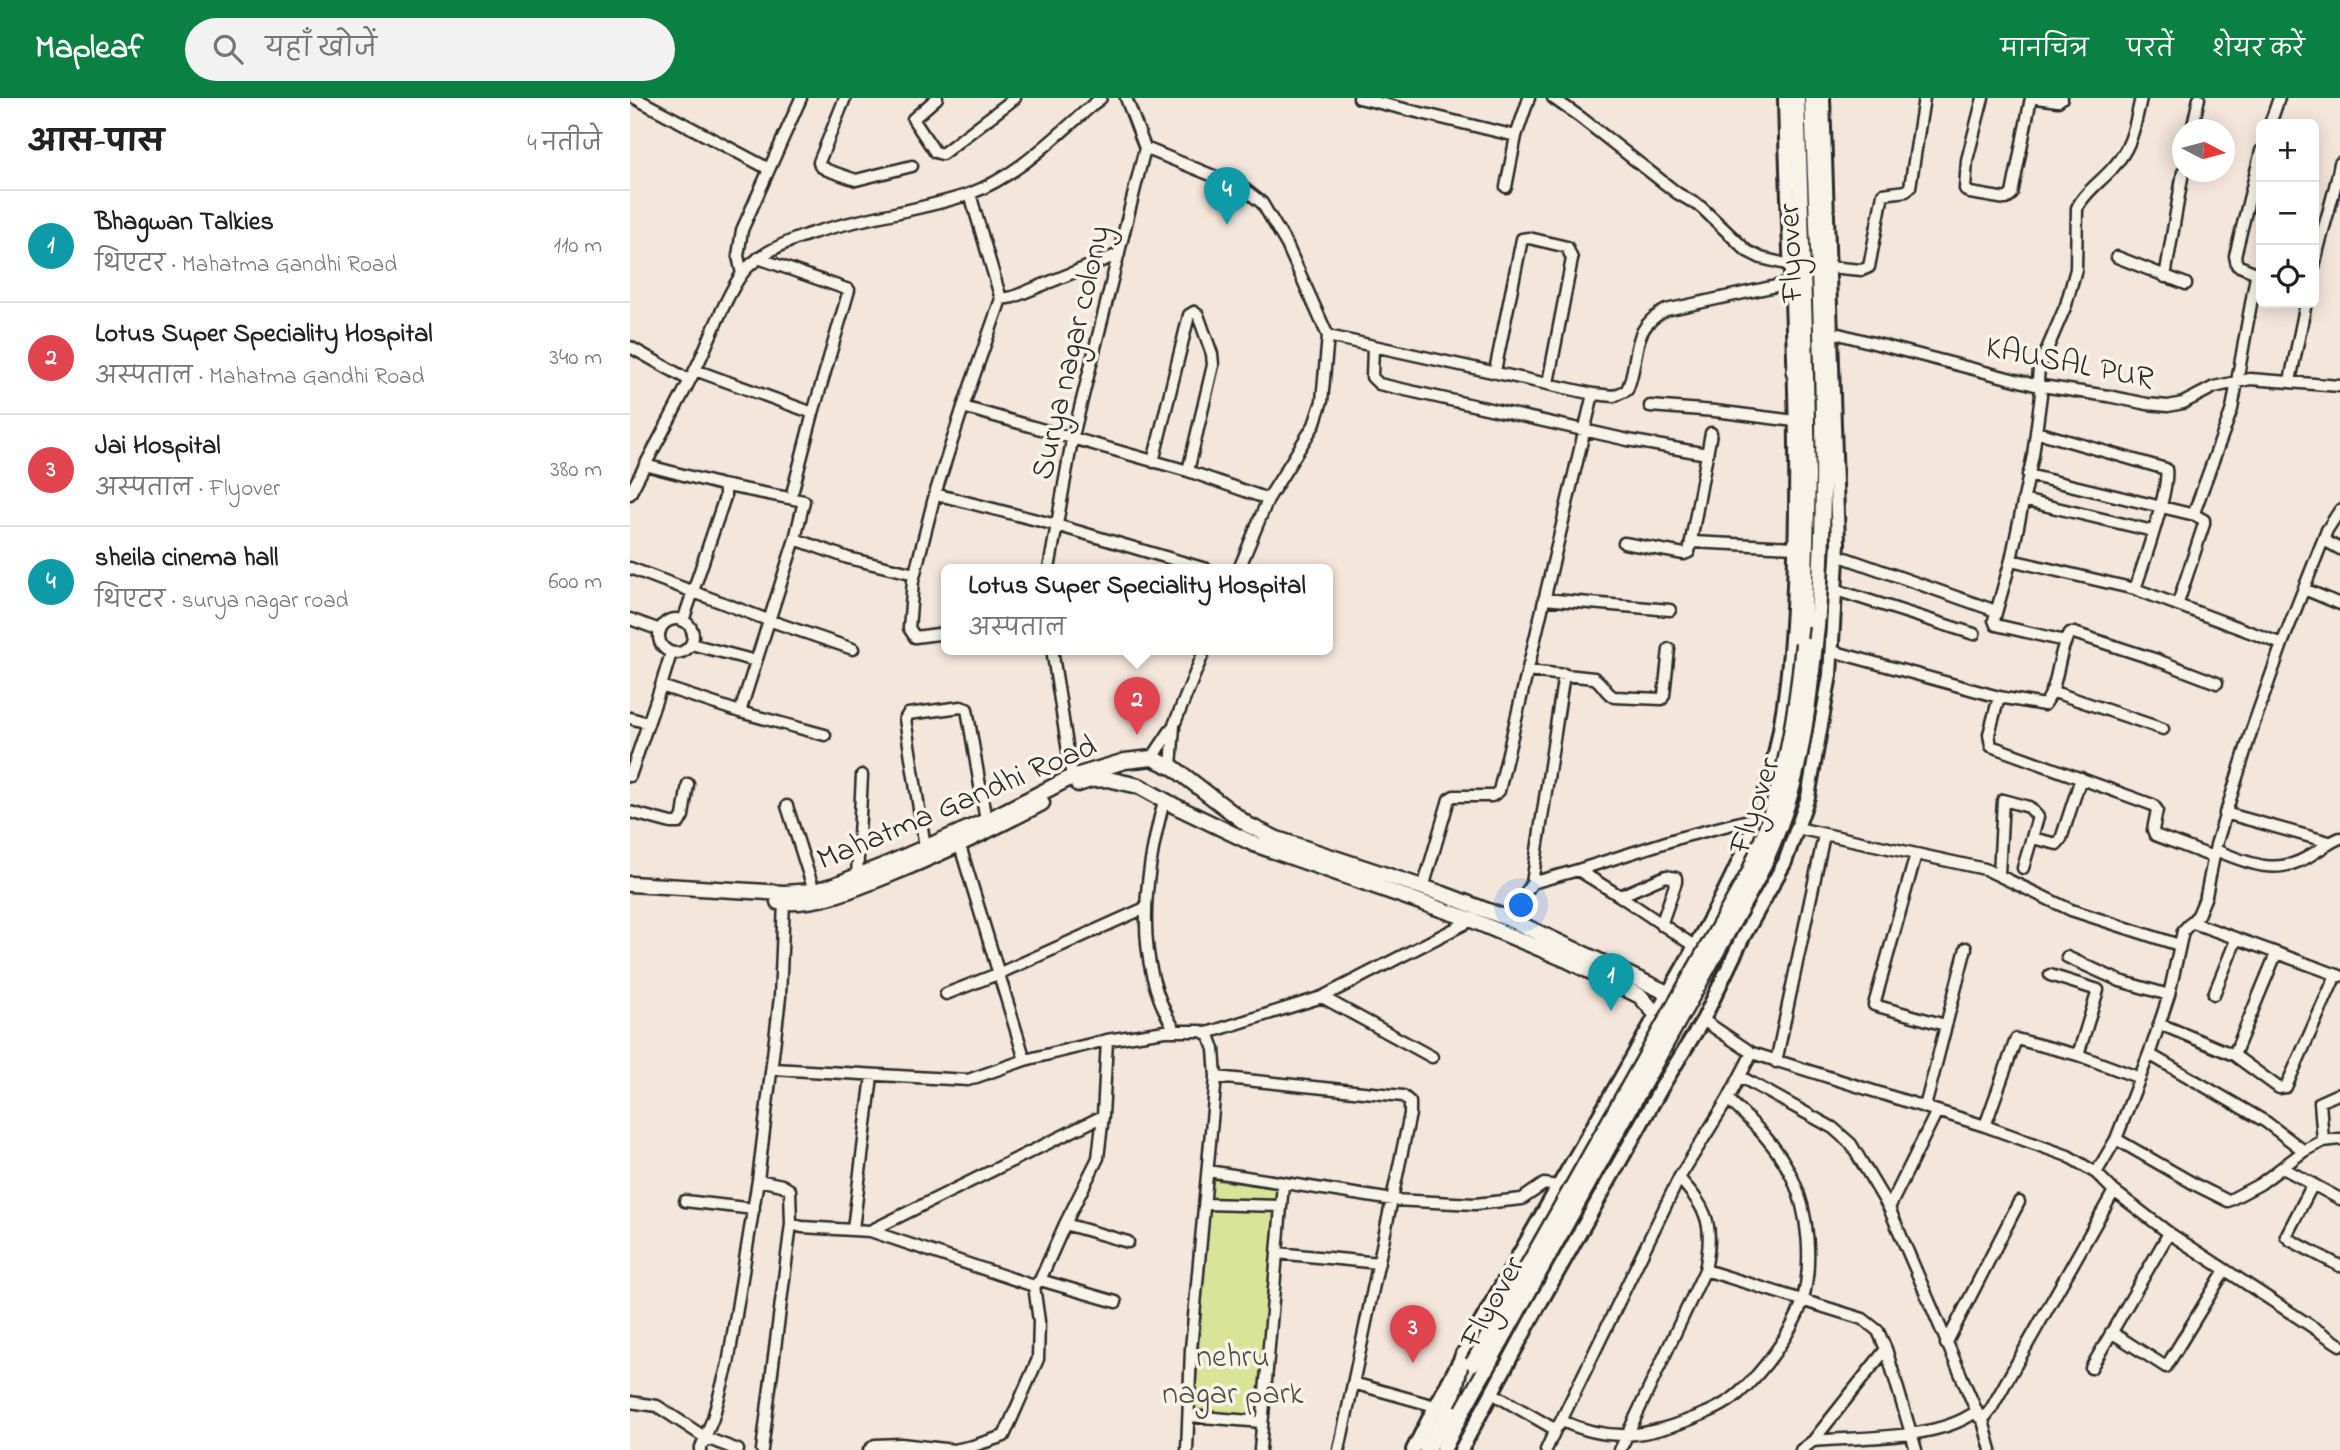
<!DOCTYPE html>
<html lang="hi">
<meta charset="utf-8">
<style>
body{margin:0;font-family:"Indie Flower","Playpen Sans Deva",sans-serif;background:#f2f2f2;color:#222}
.controls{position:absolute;right:21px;top:21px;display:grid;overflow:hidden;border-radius:10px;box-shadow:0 4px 18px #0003}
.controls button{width:63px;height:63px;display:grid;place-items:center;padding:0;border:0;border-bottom:2px solid #e0e0e0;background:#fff;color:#222;font:35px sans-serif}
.compass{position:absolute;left:1542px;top:21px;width:63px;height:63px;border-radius:50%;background:#fff;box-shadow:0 4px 18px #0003;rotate:96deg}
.you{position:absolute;left:892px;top:808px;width:24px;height:24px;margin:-18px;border:5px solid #fff;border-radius:50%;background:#1a73e8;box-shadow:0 0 0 10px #1a73e833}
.badge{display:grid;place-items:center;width:46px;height:46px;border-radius:50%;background:#0b8043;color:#fff;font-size:23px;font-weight:700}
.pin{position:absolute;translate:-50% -58px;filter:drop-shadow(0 2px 4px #0008)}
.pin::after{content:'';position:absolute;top:37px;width:24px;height:21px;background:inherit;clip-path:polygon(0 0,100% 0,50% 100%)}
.popup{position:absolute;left:311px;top:466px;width:392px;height:91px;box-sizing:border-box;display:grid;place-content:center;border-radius:10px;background:#fff;filter:drop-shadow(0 2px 5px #0005);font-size:23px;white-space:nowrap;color:#767676}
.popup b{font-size:26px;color:#222}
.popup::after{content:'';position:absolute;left:50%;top:100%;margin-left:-14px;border:14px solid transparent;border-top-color:#fff}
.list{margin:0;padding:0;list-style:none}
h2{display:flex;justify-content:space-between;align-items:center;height:91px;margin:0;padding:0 28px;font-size:30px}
h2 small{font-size:23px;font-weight:400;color:#767676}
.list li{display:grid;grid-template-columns:46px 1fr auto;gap:21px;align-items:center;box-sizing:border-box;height:112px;padding:0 28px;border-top:2px solid #e0e0e0}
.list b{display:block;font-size:26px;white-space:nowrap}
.list p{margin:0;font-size:23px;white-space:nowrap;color:#767676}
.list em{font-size:23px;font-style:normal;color:#767676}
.icon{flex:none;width:38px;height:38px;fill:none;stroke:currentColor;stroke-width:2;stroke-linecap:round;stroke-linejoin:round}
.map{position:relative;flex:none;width:1710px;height:1352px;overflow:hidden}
header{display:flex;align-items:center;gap:42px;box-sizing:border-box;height:98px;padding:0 35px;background:#0b8043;color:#fff}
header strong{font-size:33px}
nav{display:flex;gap:38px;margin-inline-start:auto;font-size:24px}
.search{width:490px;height:63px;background:#f2f2f2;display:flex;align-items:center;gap:18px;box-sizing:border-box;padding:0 24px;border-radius:38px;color:#767676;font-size:26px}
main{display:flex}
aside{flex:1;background:#fff}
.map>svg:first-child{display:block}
.green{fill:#d8e598;stroke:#828862;stroke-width:2}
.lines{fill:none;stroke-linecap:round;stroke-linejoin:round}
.minor-casing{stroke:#2b2b2b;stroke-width:15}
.major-casing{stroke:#2b2b2b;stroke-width:18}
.highway-casing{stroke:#2b2b2b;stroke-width:19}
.minor{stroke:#f7f3e8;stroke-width:10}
.major{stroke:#f7f3e8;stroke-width:12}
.highway{stroke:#f7f3e8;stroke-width:14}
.highway-bridge-casing{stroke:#2b2b2b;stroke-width:19;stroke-linecap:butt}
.highway-bridge{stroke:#f7f3e8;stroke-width:14}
.labels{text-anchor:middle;stroke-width:7;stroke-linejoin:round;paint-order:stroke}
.street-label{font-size:32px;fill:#2b2b2b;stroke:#f7f3e8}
.park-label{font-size:32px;fill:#4e5041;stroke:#f7f3e8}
</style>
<header>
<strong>Mapleaf</strong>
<div class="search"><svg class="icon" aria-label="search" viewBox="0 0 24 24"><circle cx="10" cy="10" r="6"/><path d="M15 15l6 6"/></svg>यहाँ खोजें</div>
<nav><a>मानचित्र</a><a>परतें</a><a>शेयर करें</a></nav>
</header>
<main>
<aside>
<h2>आस-पास<small>4 नतीजे</small></h2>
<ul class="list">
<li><span class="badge" style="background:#0f9aa8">1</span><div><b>Bhagwan Talkies</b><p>थिएटर · Mahatma Gandhi Road</p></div><em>110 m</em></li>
<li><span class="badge" style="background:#e0444e">2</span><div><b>Lotus Super Speciality Hospital</b><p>अस्पताल · Mahatma Gandhi Road</p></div><em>340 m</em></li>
<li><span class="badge" style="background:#e0444e">3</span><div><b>Jai Hospital</b><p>अस्पताल · Flyover</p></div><em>380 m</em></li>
<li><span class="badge" style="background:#0f9aa8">4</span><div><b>sheila cinema hall</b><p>थिएटर · surya nagar road</p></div><em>600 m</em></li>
</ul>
</aside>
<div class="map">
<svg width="1710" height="1352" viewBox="0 0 1710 1352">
<rect width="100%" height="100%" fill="#f5e6dc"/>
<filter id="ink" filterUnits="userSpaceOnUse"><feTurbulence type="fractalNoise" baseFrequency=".0143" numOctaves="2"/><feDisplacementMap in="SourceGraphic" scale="14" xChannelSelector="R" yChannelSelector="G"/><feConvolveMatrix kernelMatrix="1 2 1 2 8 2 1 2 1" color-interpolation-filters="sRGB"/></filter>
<g filter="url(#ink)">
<path class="green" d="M580 1081 652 1091 636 1321 564 1313Z"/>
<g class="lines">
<g class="minor-casing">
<path id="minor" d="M5 0 139 71
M215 0 189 64 190 68 197 72 226 82 282 68
M307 0 283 21 305 54 312 56 385 0
M496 0 515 50 613 90 632 105 657 147 698 238 692 303 684 327 638 401 609 471
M729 0 886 38
M923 0 950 19 1047 95 1071 109 1117 153 1131 160 1160 167
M1353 0 1337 62 1335 91 1340 95 1376 101 1382 96 1401 0
M1406 0 1428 3 1432 0
M1640 26 1649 0
M1562 32 1569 0
M876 89 886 38 899 0
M340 96 371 201 383 199 489 156
M1487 159 1556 186
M128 160 219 192 183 315
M1198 169 1232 172 1239 169 1253 96 1276 93 1280 89 1294 0
M1684 169C1691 134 1704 101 1710 65
M112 176 108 158 112 132 171 0
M1535 179 1553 74
M1201 234 1405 287 1478 298 1517 306 1538 308 1553 305 1584 289 1620 281 1710 288
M698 238 963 296 984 298 997 292C1011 260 998 231 1036 212L1160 185
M743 248 742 279 749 286 998 342 1077 356
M0 249 59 282
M65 272 183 315 163 392
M865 273 892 141 899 140 937 149 942 161 918 285
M1660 283 1676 205
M1020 308 1085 313 1165 323
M333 309 558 373 638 401
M1407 334 1536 371C1540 391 1513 467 1505 491
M523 364 559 217 564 214 568 217 582 256 583 267 558 373
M15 367 92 387 95 392V399L53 523
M1398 377 1565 417
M92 387 174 403 165 441 110 614
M0 396C22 353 46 311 67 268 79 244 100 186 118 169 165 124 276 119 339 96 391 77 429 34 471 0
M305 396 333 309 371 201
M1393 402 1523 433
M165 441 218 460 285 476
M1694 442 1710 451
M1062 444 1165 449
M994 445 1054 456 1059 454 1081 335
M1207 457 1366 513
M1381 462 1505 491 1652 546
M0 470 138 522 223 551
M419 471 442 342 515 50
M1674 491 1710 506
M1206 492 1344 536
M914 501 1040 512
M1548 505 1574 426V422L1565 417V412L1602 311 1626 178 1624 174 1607 167 1605 158 1631 53
M0 521 30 532
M29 538a17 17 0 1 1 34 0a17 17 0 1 1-34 0Z
M316 535 285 539 279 530 283 483 305 396 426 427 576 471
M1435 543 1366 527 1364 522 1381 462 1403 357 1411 297 1408 282 1409 270 1436 207 1446 171 1447 110C1454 95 1470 84 1481 72 1503 48 1504 30 1511 0
M61 546 126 563
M422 551 442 679
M1202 553 1369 599 1414 607C1430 588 1426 556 1440 535H1444L1527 562 1587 585
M41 555 31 588 110 614 195 637
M898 573 964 580C973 585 975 595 984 599L1032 601 1034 597 1039 551
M1421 593 1533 631
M1369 599 1359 636 1361 648 1523 707 1527 712 1523 732 1525 737 1583 759
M0 620 18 625
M522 660 544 627 575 551
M541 669 544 628
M0 678 31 588
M534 703C514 778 502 863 545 932
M157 708 184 793
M0 714 41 725H49L53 718 58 686
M1595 715 1699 744
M1167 730 1355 771 1441 812 1549 847
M1402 740 1427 746 1431 741 1451 680
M330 748 395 962
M295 749 275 621 278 616 331 609 337 611 356 723
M1585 752C1616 764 1644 778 1676 760 1688 753 1698 745 1710 740
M1286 756 1244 907 1315 927
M948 772 1052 739 1126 720
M1369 776 1373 702 1399 709 1408 719 1393 770
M227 779 232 677
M902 785 934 576
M793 790 819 701 824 698H862L869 693 963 296
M879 821 902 785 948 772 990 798
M1561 824 1710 878
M1031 827 1046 784V780L1036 778 990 798 1064 848
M1437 859 1490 883 1539 897
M1420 877 1468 892 1448 957
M316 896 370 875 515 810
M1584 896 1606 842
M692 899 802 959
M1073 922 1122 955 1355 1028 1438 1058 1466 1075 1484 1093 1539 1135 1710 1247
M1530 926 1604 957 1649 990 1656 989 1706 877
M577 935 692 899 842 822
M1519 956 1636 1024 1674 1053
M1604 957 1646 856
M1146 964 1194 737
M143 971 338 982 395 962 477 942 535 933H571L579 937 584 951 586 979 561 1251 557 1352
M586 979 773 998 780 1004V1016L709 1352
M1111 979 1203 1030 1221 1046 1259 1110 1349 1319H1355L1361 1311 1484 1093
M1295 1009 1336 850
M1355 1028 1386 941 1448 957 1510 980
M1486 1041 1566 1087 1598 1103 1630 1086 1674 1053 1693 1043 1710 1041
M1693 1043 1690 1004 1710 995
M1653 1070 1710 1101
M578 1073 763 1102 845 1106 892 1101 914 1086 928 1088
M1466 1075 1486 1041 1522 948 1539 897 1553 833 1568 817 1576 798 1586 747 1621 634 1652 546 1697 432 1710 412
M1683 1086 1656 1138 1660 1142 1710 1168
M55 1103 124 1111
M575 1106 651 1108
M1259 1110 1307 1013
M161 1126 172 1129 240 1133 404 1188 410 1182 435 1126 468 1060 473 1018 477 942
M435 1126 498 1144
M223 1131 242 978
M240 1133 473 1018
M647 1155 749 1165
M1075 1172 1233 1221 1248 1233 1256 1251 1286 1352
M410 1182 486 1204
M1481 1234 1536 1269 1595 1172
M1316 1246 1389 1104
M1461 1270 1539 1135
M723 1285 805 1308
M862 1295 921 1329 926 1330 929 1327 1049 1080 1098 1001 1122 955
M0 1304 27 1308 76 1340 108 1352
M560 1318 632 1324
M1352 1319 1361 1352
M932 1323C977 1343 1010 1340 1056 1323 1074 1316 1093 1309 1108 1296 1132 1275 1162 1235 1172 1205 1183 1166 1179 1115 1162 1079 1147 1047 1123 1025 1098 1001
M1183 1343C1229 1339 1308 1342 1345 1314
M70 1352 83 1320 98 1266 128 1082
M132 1352 161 1126 160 1092 152 1087 128 1082 150 899 154 804
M239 1352 245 1347 271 1346 324 1352 343 1348 374 1338 408 1261 409 1223 404 1188
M630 1352 653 1086
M916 1352 926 1330
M990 1352 1075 1172C1084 1128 1079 1113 1049 1080
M1171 1352 1183 1343 1256 1251"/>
</g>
<g class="major-casing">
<path id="major" d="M783 1352C857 1205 944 1065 1024 921 1062 852 1106 783 1131 708 1157 629 1163 539 1165 457 1170 305 1158 152 1155 0
M831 1352 908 1209 1034 985 1073 922 1113 839 1155 764 1178 699 1200 577 1208 445 1193 0"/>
</g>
<g class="highway-casing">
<path id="highway" d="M1182 0C1188 176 1201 353 1187 529
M1164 275 1175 233 1167 0
M1173 546 1178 379 1175 233
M448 686 460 682 478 681 509 688 545 708 624 746 842 822 937 862 1010 898 1026 916
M0 786 154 795 184 793 202 788 260 765 356 723 442 679 495 663 522 660 544 670 618 727 647 741 813 796 879 821 1038 895
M148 804C189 807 224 791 261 776 313 755 362 731 412 705
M797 1352 821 1306 833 1256
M813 1352 833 1312"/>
</g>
<use href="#minor" class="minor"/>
<use href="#major" class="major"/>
<use href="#highway" class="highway"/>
<g class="highway-bridge-casing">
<path id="highway-bridge" d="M843 1265 1119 775C1152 696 1165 631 1173 546
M833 1312 1128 779C1143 747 1157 713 1165 678 1177 629 1181 579 1187 529"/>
</g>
<use href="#highway-bridge" class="highway-bridge"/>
</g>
</g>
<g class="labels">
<g class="street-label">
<text transform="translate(1159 155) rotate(-92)" y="11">Flyover</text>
<text transform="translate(439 254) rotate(-77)" y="11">Surya nagar colony</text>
<text transform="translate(1440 263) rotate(11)" y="11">KAUSAL PUR</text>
<text transform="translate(326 703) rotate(-23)" y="11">Mahatma Gandhi Road</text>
<text transform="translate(1123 707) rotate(-71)" y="11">Flyover</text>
<text transform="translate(861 1203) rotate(-61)" y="11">Flyover</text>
</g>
<g class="park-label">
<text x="603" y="1268">nehru<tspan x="603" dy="37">nagar park</tspan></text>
</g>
</g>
</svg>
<div class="controls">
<button>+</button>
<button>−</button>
<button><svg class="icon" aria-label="locate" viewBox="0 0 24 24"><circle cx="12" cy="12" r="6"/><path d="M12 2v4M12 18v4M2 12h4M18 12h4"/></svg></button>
</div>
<svg class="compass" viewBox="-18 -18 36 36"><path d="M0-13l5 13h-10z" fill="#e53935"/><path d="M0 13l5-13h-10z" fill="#767676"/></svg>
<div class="you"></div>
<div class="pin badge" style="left:981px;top:913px;background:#0f9aa8">1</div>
<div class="pin badge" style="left:507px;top:637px;background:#e0444e">2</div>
<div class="popup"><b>Lotus Super Speciality Hospital</b>अस्पताल</div>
<div class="pin badge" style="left:783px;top:1265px;background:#e0444e">3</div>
<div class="pin badge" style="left:597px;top:127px;background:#0f9aa8">4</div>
</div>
</main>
